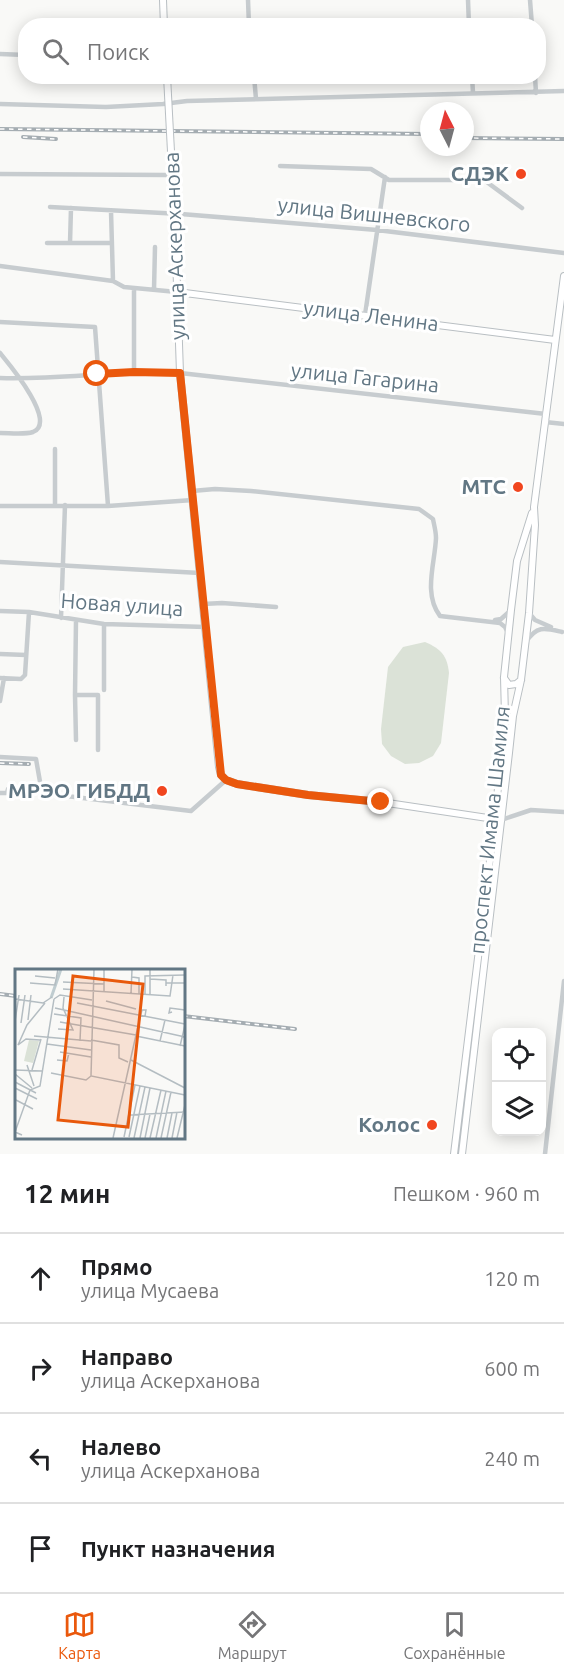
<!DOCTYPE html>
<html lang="ru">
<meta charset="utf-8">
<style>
body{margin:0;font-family:Ubuntu,sans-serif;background:#f2f2f2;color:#202124}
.controls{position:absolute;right:18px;bottom:18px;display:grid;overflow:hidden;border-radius:12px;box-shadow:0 3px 15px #0003}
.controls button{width:54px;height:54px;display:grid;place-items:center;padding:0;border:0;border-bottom:2px solid #e0e0e0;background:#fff;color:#202124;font:30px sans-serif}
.compass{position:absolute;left:420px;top:102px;width:54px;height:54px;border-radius:50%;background:#fff;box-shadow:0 3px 15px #0003;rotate:354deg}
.stop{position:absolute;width:18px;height:18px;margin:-14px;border:4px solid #ea580c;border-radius:50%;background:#fff}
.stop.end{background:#ea580c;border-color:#fff;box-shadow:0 2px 6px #0008}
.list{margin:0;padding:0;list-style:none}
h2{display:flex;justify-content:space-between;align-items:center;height:78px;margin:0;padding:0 24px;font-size:26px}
h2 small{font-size:20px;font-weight:400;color:#757577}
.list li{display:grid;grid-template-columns:39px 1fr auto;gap:18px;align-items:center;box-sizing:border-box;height:90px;padding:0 24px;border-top:2px solid #e0e0e0}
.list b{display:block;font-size:22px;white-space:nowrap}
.list p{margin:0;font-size:20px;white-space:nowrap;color:#757577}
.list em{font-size:20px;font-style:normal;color:#757577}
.icon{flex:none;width:33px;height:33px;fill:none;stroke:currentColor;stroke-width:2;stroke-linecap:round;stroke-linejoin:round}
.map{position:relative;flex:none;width:564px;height:1154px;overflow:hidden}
.search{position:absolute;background:#fff;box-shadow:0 3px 15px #0003;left:18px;right:18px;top:18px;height:66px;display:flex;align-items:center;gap:15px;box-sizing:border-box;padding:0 21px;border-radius:24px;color:#757577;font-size:22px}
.sheet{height:438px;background:#fff}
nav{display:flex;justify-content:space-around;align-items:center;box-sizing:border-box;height:84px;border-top:2px solid #e0e0e0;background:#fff;font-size:16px;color:#757577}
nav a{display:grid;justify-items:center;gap:3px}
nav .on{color:#ea580c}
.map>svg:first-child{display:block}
.green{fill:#dbe2d7}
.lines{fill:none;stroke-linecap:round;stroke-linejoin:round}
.secondary-casing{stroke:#b9bfc3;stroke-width:8}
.street{stroke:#c7cccf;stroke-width:4.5}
.secondary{stroke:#fff;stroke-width:6}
.rail-casing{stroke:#a5adb2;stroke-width:4}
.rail{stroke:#fff;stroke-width:1.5;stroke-dasharray:4.5;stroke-linecap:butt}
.secondary-bridge-casing{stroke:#b9bfc3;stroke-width:8;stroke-linecap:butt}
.secondary-bridge{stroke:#fff;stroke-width:6}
.route{stroke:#ea580c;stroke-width:8}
.poi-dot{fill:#f1461f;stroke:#fff;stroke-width:2}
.labels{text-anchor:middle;stroke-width:6;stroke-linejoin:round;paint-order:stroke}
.poi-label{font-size:21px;font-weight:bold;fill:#627784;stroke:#fff;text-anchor:end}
.street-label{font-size:21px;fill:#627784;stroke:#fff}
.inset-river{fill:none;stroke:#bfccd0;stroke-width:3}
.inset-road{fill:none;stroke:#b4bdc2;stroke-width:1.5}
.view{fill:#e8590c;fill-opacity:0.15;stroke:#e8590c;stroke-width:3}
.inset-edge{fill:none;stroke:#627784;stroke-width:3}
</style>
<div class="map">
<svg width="564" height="1154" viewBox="0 0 564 1154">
<rect width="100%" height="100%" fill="#f9f9f7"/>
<path class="green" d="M425 642C441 649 447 655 449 673L441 743 433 756 419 763 405 764 391 756 382 744 381 729 388 667 403 647Z"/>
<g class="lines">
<g class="secondary-casing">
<path id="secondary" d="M163 0 164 26
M175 227 180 373 219 767 221 775 226 780 237 784 308 795 381 802 501 820
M177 292 555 340
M504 678 509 685 516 684 521 680
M454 1154 495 819 505 716 504 677 511 610 517 561 532 513
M462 1154 509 753 513 716 521 680 529 613 535 525 534 507 564 276"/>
</g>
<path class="street" d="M248 0 249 26
M468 0 469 26
M530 0 532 26
M0 54 26 55
M254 76 256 99
M472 76 473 93
M535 76 536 93
M0 104 106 107 163 104 187 101 564 91
M280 166 371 169 389 180H484L522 208
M0 174 167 175
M50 207 181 214 377 230 564 253
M111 211 113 281
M47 243H112
M70 243 71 208
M0 266 113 281 124 287 177 292
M154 290 155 247
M365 315 385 177
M0 322 95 327 108 506
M0 353C9 364 58 422 33 432 24 435 10 433 0 433
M134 372V288
M0 378C60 380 120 370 180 373L546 414
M545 422 564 424
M55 449V505
M192 491 215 489 251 491 419 509 433 519C434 525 436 531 436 538 435 563 423 594 440 616L500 623 505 627 508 633
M0 506H108L193 500
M0 562 200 573
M203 604 222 603 276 607
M0 611 29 612 104 624 206 627
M529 613 535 620 551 627
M61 618 65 505
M76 620 75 695 76 740
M495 620 501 619 510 611
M104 624V690
M526 642C537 625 545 628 562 632
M0 654 26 655
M0 678 21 679 25 675 29 612
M75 695H98V750
M0 701 4 678
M0 757 36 759 42 793
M0 793H7L8 789 191 811 226 780
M501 820 531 810 564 812
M545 1154 564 981"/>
<use href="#secondary" class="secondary"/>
<g class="rail-casing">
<path id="rail" d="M0 129 429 134
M23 137 56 139
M465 138 564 139
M0 763 29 764
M0 994 16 996
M183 1016 295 1029"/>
</g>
<use href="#rail" class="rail"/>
<g class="secondary-bridge-casing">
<path id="secondary-bridge" d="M167 76 175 227"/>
</g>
<use href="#secondary-bridge" class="secondary-bridge"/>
</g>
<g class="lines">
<path class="route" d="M97 374 134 372 180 373 221 775 226 780 237 784 308 795 381 802"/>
</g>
<g class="poi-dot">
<circle cx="521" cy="174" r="6"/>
<circle cx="518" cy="487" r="6"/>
<circle cx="162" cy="791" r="6"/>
<circle cx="432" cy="1125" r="6"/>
</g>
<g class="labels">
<g class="poi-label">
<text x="509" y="181">СДЭК</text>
<text x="506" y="494">МТС</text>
<text x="150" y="798">МРЭО ГИБДД</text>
<text x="420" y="1132">Колос</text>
</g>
<g class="street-label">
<text transform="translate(374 215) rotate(6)" y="7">улица Вишневского</text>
<text transform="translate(175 246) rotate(-92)" y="7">улица Аскерханова</text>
<text transform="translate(371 316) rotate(7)" y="7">улица Ленина</text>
<text transform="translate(365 378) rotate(6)" y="7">улица Гагарина</text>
<text transform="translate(122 605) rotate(4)" y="7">Новая улица</text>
<text transform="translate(490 830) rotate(-84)" y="7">проспект Имама Шамиля</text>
</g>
</g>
<g transform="translate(15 969)">
<rect width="170" height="170" fill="#f9f9f7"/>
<path d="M14 71 24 72 18 94 9 92Z" fill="#dbe2d7"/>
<path class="inset-river" d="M36 29 46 0"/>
<path class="inset-road" d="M79 0 76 107 170 126M20 7 40 9M117 8 124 9V26M135 10 151 11V17M48 13 89 15M15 14 40 16 43 0M151 14H170M48 20 155 27 158 6M89 23V0M116 25 117 0M130 26V7L170 6M135 26V0M0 30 28 34 37 28M39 30 45 26 77 31M91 32 121 40M62 34 170 55M40 39 170 68M157 43 154 44 155 39 170 41M39 45 66 49 65 72M13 51 16 26M0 52 4 26M45 53 121 66M6 54 10 26M123 57 127 41H131L130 47M43 60 58 61 48 39 49 28M19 67 76 72M121 67 170 77M25 71 11 70 3 76 12 56 30 34M76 71 104 76V89L113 93M145 72 150 51M32 75 76 81M165 77 170 56M45 83 76 88M42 91 52 92 54 84M116 91 170 119M12 96 19 117M0 101 27 102M17 101 26 70M36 104 71 111 76 107M0 105 17 119M0 113 21 124M0 119 22 130M1 131 18 140M114 146 170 143M7 166 0 163 15 121 25 117 39 30M109 168 120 116M114 168 125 117M98 169 123 57M119 169 130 118M125 169 135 119M130 169 135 145M135 169 146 121M141 169 151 122M146 169 156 123M152 169 157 144M157 169 162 143M162 169 170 136"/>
<path class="view" d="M58 7 128 15 113 158 43 151Z"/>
<rect width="170" height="170" class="inset-edge"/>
</g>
</svg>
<div class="controls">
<button><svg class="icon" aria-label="locate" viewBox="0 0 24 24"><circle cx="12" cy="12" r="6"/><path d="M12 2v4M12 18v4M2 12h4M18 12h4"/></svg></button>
<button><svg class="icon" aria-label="layers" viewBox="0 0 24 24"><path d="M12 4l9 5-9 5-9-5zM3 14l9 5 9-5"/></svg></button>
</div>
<svg class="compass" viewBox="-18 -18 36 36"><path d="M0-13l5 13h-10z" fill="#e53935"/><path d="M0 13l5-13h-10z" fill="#757577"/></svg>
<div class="stop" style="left:97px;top:374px"></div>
<div class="stop end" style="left:381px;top:802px"></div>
<div class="search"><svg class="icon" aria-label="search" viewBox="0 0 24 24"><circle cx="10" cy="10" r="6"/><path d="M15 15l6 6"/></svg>Поиск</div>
</div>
<section class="sheet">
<h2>12 мин<small>Пешком · 960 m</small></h2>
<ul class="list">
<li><svg class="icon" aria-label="ahead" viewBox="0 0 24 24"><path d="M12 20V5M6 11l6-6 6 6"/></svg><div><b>Прямо</b><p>улица Мусаева</p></div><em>120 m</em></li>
<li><svg class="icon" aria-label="right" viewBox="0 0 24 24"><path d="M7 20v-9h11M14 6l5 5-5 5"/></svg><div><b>Направо</b><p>улица Аскерханова</p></div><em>600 m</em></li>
<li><svg class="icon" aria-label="left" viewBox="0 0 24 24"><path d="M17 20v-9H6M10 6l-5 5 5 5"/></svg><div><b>Налево</b><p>улица Аскерханова</p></div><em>240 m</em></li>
<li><svg class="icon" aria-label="arrive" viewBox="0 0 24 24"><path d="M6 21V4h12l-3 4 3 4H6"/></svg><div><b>Пункт назначения</b></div></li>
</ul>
</section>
<nav>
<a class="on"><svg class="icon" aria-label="map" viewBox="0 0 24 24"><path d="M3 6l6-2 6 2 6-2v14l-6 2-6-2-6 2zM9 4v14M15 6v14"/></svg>Карта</a>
<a><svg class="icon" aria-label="directions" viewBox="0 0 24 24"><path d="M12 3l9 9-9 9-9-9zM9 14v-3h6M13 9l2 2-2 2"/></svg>Маршрут</a>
<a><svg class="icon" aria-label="saved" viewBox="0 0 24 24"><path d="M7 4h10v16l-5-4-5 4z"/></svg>Сохранённые</a>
</nav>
